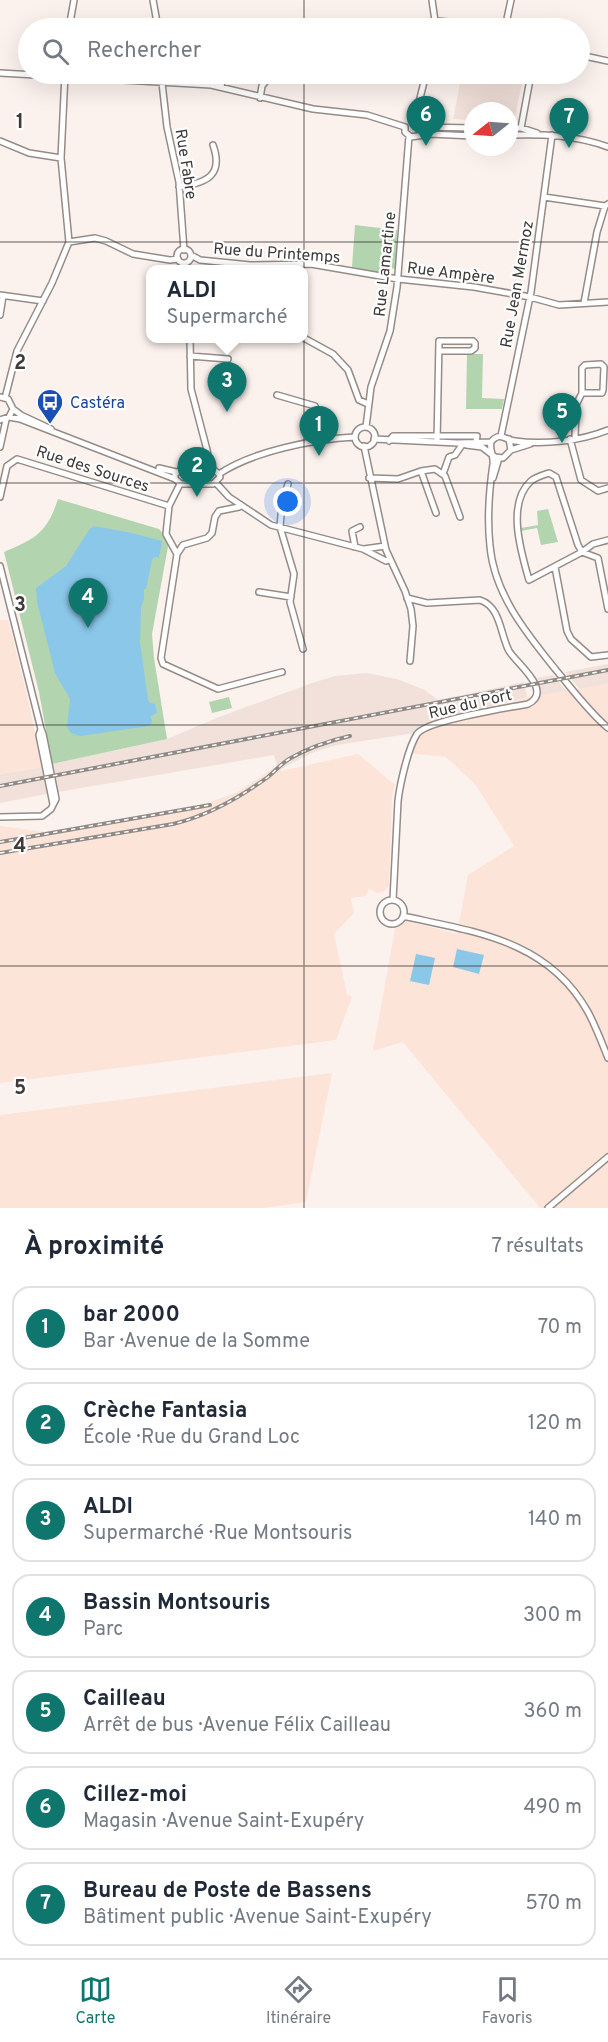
<!DOCTYPE html>
<html lang="fr">
<meta charset="utf-8">
<style>
body{margin:0;font-family:Overpass,sans-serif;background:#f6f6f7;color:#1f2937}
.compass{position:absolute;left:464px;top:102px;width:54px;height:54px;border-radius:50%;background:#fff;box-shadow:0 6px 24px #0002;rotate:253deg}
.you{position:absolute;left:288px;top:502px;width:21px;height:21px;margin:-15px;border:4px solid #fff;border-radius:50%;background:#1a73e8;box-shadow:0 0 0 9px #1a73e833}
.badge{display:grid;place-items:center;width:39px;height:39px;border-radius:50%;background:#0f766e;color:#fff;font-size:20px;font-weight:700}
.pin{position:absolute;translate:-50% -50px;filter:drop-shadow(0 2px 3px #0008)}
.pin::after{content:'';position:absolute;top:32px;width:21px;height:18px;background:inherit;clip-path:polygon(0 0,100% 0,50% 100%)}
.popup{position:absolute;left:146px;top:265px;width:162px;height:78px;box-sizing:border-box;display:grid;place-content:center;border-radius:12px;background:#fff;filter:drop-shadow(0 2px 4px #0005);font-size:20px;white-space:nowrap;color:#747a83}
.popup b{font-size:22px;color:#1f2937}
.popup::after{content:'';position:absolute;left:50%;top:100%;margin-left:-12px;border:12px solid transparent;border-top-color:#fff}
.list{margin:0;padding:0;list-style:none}
h2{display:flex;justify-content:space-between;align-items:center;height:78px;margin:0;padding:0 24px;font-size:26px}
h2 small{font-size:20px;font-weight:400;color:#747a83}
.list li{display:grid;grid-template-columns:39px 1fr auto;gap:18px;align-items:center;box-sizing:border-box;height:84px;margin:0 12px 12px;padding:0 12px;border:2px solid #e0e1e3;border-radius:18px}
.list b{display:block;font-size:22px;white-space:nowrap}
.list p{margin:0;font-size:20px;white-space:nowrap;color:#747a83}
.list em{font-size:20px;font-style:normal;color:#747a83}
.icon{flex:none;width:33px;height:33px;fill:none;stroke:currentColor;stroke-width:2;stroke-linecap:round;stroke-linejoin:round}
.map{position:relative;flex:none;width:608px;height:1208px;overflow:hidden}
.search{position:absolute;background:#fff;box-shadow:0 6px 24px #0002;left:18px;right:18px;top:18px;height:66px;display:flex;align-items:center;gap:15px;box-sizing:border-box;padding:0 21px;border-radius:33px;color:#747a83;font-size:22px}
.sheet{height:750px;background:#fff}
nav{display:flex;justify-content:space-around;align-items:center;box-sizing:border-box;height:84px;border-top:2px solid #e0e1e3;background:#fff;font-size:16px;color:#747a83}
nav a{display:grid;justify-items:center;gap:3px}
nav .on{color:#0f766e}
.map>svg:first-child{display:block}
.built{fill:#f2e1da}
.industrial{fill:#fce4d9}
.green{fill:#b2d5af}
.water{fill:#8bc7e9}
.lines{fill:none;stroke-linecap:round;stroke-linejoin:round}
.minor-casing{stroke:#958c88;stroke-width:8}
.minor{stroke:#fff;stroke-width:5}
.rail-casing{stroke:#908a87;stroke-width:4}
.rail{stroke:#fff;stroke-width:1.5;stroke-dasharray:4.5;stroke-linecap:butt}
.grid{fill:none;stroke:#3e3b39;stroke-width:1.5;stroke-opacity:0.55}
.labels{text-anchor:middle;stroke-width:4.5;stroke-linejoin:round;paint-order:stroke}
.street-label{font-size:16px;fill:#3e3b39;stroke:#fff}
.transit-label{font-size:16px;fill:#164399;stroke:#fff;text-anchor:start}
.grid-label{font-size:20px;text-anchor:middle;font-weight:bold;fill:#3e3b39;stroke:#fff;stroke-width:4.5;stroke-linejoin:round;paint-order:stroke}
</style>
<div class="map">
<svg width="608" height="1208" viewBox="0 0 608 1208">
<rect width="100%" height="100%" fill="#fbf1ed"/>
<path class="built" d="M462 74H524L514 122H509V111H473V120L453 119Z
M608 664V712L598 710 565 672Z
M366 673 397 679 425 690 438 700 524 682 527 697 421 727 414 733 337 745 314 752 288 765 221 809 45 832 202 805 236 793 250 785 277 766 274 755 58 792 52 764 167 739 219 717 312 683 335 676Z
M553 675 566 691 540 696 536 678Z
M42 767 47 794 0 803V774Z"/>
<path class="industrial" d="M0 620H8L28 699 42 767 0 774Z
M608 684V1208H540L403 1042 373 1051 395 929 407 921 457 934 468 875 514 846 476 785 446 757 406 753 409 741 414 733 421 727 434 720 464 715 527 697Z
M358 754 395 785 392 797 389 886 383 892 377 893 369 889 365 896 351 898 354 913 334 934 347 994 352 997 336 1040 0 1083V826L45 832 202 805 236 793 277 766 281 771Z
M332 1073 306 1202 263 1208H0V1115Z"/>
<path class="green" d="M355 225 397 230 396 269 390 268 389 275 352 267Z
M467 354H483L482 398 504 399 502 409H466Z
M58 499 159 529 169 541 152 634 154 658 167 739 52 764 39 692 4 552C35 539 47 533 58 499Z
M548 509 558 542 541 545 537 528 521 531V528L538 525 537 511Z
M229 697 232 708 212 713 209 702Z"/>
<path class="water" d="M94 526 132 533 162 541 159 558 154 557 152 560 146 589H144V599L141 608 140 642 148 700 150 703 155 704 157 713 151 716 152 723 149 726 80 736 71 733 67 727 70 699 55 673 37 602 36 588 66 566 89 530Z
M457 949 484 955 479 974 453 967Z
M416 954 435 958 429 985 410 981Z"/>
<g class="lines">
<g class="minor-casing">
<path id="minor" d="M153 0 158 28
M432 0 436 28
M436 21 449 22 474 28
M69 28 74 0
M505 28 511 0
M580 55 608 61
M0 73 211 85 313 109 367 115 405 127
M161 74 167 127 179 182 184 250
M221 87 223 74
M260 98 262 86 272 74
M414 122 426 74
M405 127V132L411 137 430 134 473 136
M420 127 473 128
M509 128H521L537 133
M521 128 531 74
M509 135C542 134 576 135 608 147
M0 141 29 153 61 158
M179 187C206 183 224 176 213 145
M544 197 605 206
M69 242 95 238 106 241 133 254 170 260 178 259
M177 256a7 7 0 1 1 14 0a7 7 0 1 1-14 0Z
M191 255 200 260 250 265 311 264 398 279 474 287 530 297 559 305 608 302
M0 295 43 301
M584 303 597 232 605 206 608 204
M0 315 3 296
M190 338 191 389 207 450 210 470
M304 338 333 354 348 370 359 400 368 404
M190 356 228 359
M277 395 315 406 324 439
M0 397 8 399 13 409 9 417 0 420
M5 398 17 351 52 283 69 242 61 158 65 74
M13 409 21 415 51 429
M9 417 20 419 175 479
M366 427 371 387 390 331 397 287 409 136
M355 437a10 10 0 1 1 20 0a10 10 0 1 1-20 0Z
M501 436 531 292 552 135
M575 438 576 405 582 393H602L603 390 604 367 601 364 585 365 582 368V393
M374 439 458 443 491 442C500 431 505 440 515 441 544 445 581 441 608 430
M570 439 581 480 598 491 608 488
M389 441 393 436H477L476 441
M437 442 439 341H473L475 343V348L471 351H439
M491 442C489 450 494 455 493 464 489 491 487 519 490 546 494 594 527 634 556 670 573 690 588 711 608 728
M466 445 482 447 495 457 503 458 511 450 509 439
M364 446 386 550 405 591 411 609 413 626 410 661
M0 447 6 420
M511 450 530 444
M159 468 176 472
M214 470 219 474 220 477 213 484H181L175 479V474L179 471Z
M421 471 436 513
M219 474C253 451 315 439 355 437
M443 474 449 457 455 455 462 445
M369 478 398 479 421 471 435 469 445 476 460 517
M493 478 499 458
M216 483 229 497 271 525 363 549 386 561 389 560
M288 484 282 504 280 527 294 574 290 602 303 649
M0 497 7 466 17 459 169 506
M241 505 239 507 219 511 215 517 212 533 207 538 183 545 177 554 161 658 163 664 218 689 282 672
M608 540 593 544 582 552 529 580C521 552 506 503 531 481 536 477 543 475 549 473L556 477 578 545 582 552 598 558 608 609
M355 547 352 531 360 527
M364 549 385 546
M177 554 166 534 169 506 180 484
M0 566 41 729 43 734 56 799 51 809 42 816 0 817
M555 567 567 631 571 639 591 657 608 655
M259 592 291 597
M41 729 39 735 53 804
M393 900 398 801C400 784 408 748 417 734 427 720 508 708 528 704 554 691 516 663 509 651 500 634 501 607 480 600L427 603 407 598
M380 912a12 12 0 1 1 24 0a12 12 0 1 1-24 0Z
M403 916C475 932 548 940 588 1012 596 1027 602 1043 608 1058
M548 1208 608 1157"/>
</g>
<use href="#minor" class="minor"/>
<g class="rail-casing">
<path id="rail" d="M0 786 608 670
M0 842 210 805
M0 853 173 824C207 816 239 798 268 777 275 771 281 764 289 759 308 748 328 741 350 736"/>
</g>
<use href="#rail" class="rail"/>
</g>
<path class="grid" d="M304 0V28M304 74V1208M0 242H608M0 483H608M0 725H608M0 966H608"/>
<defs>
<g id="bus-pin" transform="scale(1.35)"><path d="M0 17L-7.5 6A9.5 9.5 0 1 1 7.5 6Z" fill="#1a4fb4" stroke="#fff"/><path d="M-5-6H5V4H4V6H2V4H-2V6H-4V4H-5ZM-3.5-4V0h7V-4ZM-3.5 1.2v1.5H-2V1.2ZM2 1.2v1.5H3.5V1.2Z" fill="#fff"/></g>
</defs>
<g fill-rule="evenodd">
<use href="#bus-pin" x="50" y="402"/>
</g>
<g class="labels">
<g class="street-label">
<text transform="translate(187 164) rotate(81)" y="6">Rue Fabre</text>
<text transform="translate(277 252) rotate(4)" y="6">Rue du Printemps</text>
<text transform="translate(384 264) rotate(-84)" y="6">Rue Lamartine</text>
<text transform="translate(451 272) rotate(7)" y="6">Rue Ampère</text>
<text transform="translate(516 284) rotate(-80)" y="6">Rue Jean Mermoz</text>
<text transform="translate(93 468) rotate(18)" y="6">Rue des Sources</text>
<text transform="translate(470 703) rotate(-13)" y="6">Rue du Port</text>
</g>
<g class="transit-label">
<text x="70" y="408">Castéra</text>
</g>
</g>
<g class="grid-label">
<text x="20" y="128">1</text>
<text x="20" y="369">2</text>
<text x="20" y="611">3</text>
<text x="20" y="852">4</text>
<text x="20" y="1094">5</text>
</g>
</svg>
<svg class="compass" viewBox="-18 -18 36 36"><path d="M0-13l5 13h-10z" fill="#e53935"/><path d="M0 13l5-13h-10z" fill="#747a83"/></svg>
<div class="you"></div>
<div class="pin badge" style="left:319px;top:456px">1</div>
<div class="pin badge" style="left:197px;top:497px">2</div>
<div class="pin badge" style="left:227px;top:412px">3</div>
<div class="popup"><b>ALDI</b>Supermarché</div>
<div class="pin badge" style="left:88px;top:628px">4</div>
<div class="pin badge" style="left:562px;top:443px">5</div>
<div class="pin badge" style="left:426px;top:146px">6</div>
<div class="pin badge" style="left:569px;top:148px">7</div>
<div class="search"><svg class="icon" aria-label="search" viewBox="0 0 24 24"><circle cx="10" cy="10" r="6"/><path d="M15 15l6 6"/></svg>Rechercher</div>
</div>
<section class="sheet">
<h2>À proximité<small>7 résultats</small></h2>
<ul class="list">
<li><span class="badge">1</span><div><b>bar 2000</b><p>Bar · Avenue de la Somme</p></div><em>70 m</em></li>
<li><span class="badge">2</span><div><b>Crèche Fantasia</b><p>École · Rue du Grand Loc</p></div><em>120 m</em></li>
<li><span class="badge">3</span><div><b>ALDI</b><p>Supermarché · Rue Montsouris</p></div><em>140 m</em></li>
<li><span class="badge">4</span><div><b>Bassin Montsouris</b><p>Parc</p></div><em>300 m</em></li>
<li><span class="badge">5</span><div><b>Cailleau</b><p>Arrêt de bus · Avenue Félix Cailleau</p></div><em>360 m</em></li>
<li><span class="badge">6</span><div><b>Cillez-moi</b><p>Magasin · Avenue Saint-Exupéry</p></div><em>490 m</em></li>
<li><span class="badge">7</span><div><b>Bureau de Poste de Bassens</b><p>Bâtiment public · Avenue Saint-Exupéry</p></div><em>570 m</em></li>
</ul>
</section>
<nav>
<a class="on"><svg class="icon" aria-label="map" viewBox="0 0 24 24"><path d="M3 6l6-2 6 2 6-2v14l-6 2-6-2-6 2zM9 4v14M15 6v14"/></svg>Carte</a>
<a><svg class="icon" aria-label="directions" viewBox="0 0 24 24"><path d="M12 3l9 9-9 9-9-9zM9 14v-3h6M13 9l2 2-2 2"/></svg>Itinéraire</a>
<a><svg class="icon" aria-label="saved" viewBox="0 0 24 24"><path d="M7 4h10v16l-5-4-5 4z"/></svg>Favoris</a>
</nav>
